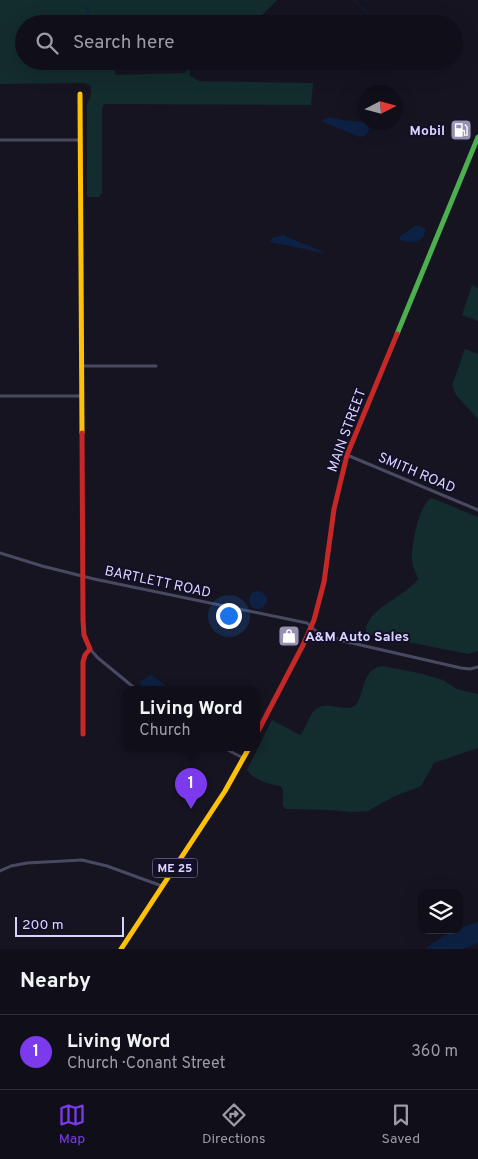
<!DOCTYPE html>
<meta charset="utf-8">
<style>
body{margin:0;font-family:Overpass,sans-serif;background:#1e1d26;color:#f1f3f6}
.controls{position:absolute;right:15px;bottom:15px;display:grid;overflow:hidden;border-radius:10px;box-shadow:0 5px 20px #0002}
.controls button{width:45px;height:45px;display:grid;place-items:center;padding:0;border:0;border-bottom:1px solid #302f38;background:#100f19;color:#f1f3f6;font:25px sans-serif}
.compass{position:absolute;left:358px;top:85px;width:45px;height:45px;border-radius:50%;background:#100f19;box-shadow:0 5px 20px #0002;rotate:84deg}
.scale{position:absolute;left:15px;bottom:12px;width:109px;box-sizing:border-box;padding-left:5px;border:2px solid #d9d4ff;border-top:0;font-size:14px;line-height:18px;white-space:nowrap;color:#d9d4ff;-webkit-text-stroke:4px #130f26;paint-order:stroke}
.you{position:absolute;left:228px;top:615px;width:18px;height:18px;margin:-12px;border:4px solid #fff;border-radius:50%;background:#1a73e8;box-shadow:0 0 0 8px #1a73e833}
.badge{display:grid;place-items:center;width:32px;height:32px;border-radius:50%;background:#7c3aed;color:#fff;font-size:16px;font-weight:700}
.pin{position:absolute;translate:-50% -41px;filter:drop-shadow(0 1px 2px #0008)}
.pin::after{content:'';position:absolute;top:26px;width:18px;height:15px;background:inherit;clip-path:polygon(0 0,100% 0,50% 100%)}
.popup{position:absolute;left:122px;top:686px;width:138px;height:65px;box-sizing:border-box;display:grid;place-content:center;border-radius:10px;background:#100f19;filter:drop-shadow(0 1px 4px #0005);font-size:16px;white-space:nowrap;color:#9c9ca2}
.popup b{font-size:19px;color:#f1f3f6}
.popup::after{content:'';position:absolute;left:50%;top:100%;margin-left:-10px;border:10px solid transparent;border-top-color:#100f19}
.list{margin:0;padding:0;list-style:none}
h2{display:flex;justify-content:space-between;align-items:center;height:65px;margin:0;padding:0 20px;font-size:21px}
h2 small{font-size:16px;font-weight:400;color:#9c9ca2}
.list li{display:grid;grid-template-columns:32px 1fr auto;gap:15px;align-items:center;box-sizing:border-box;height:75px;padding:0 20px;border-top:1px solid #302f38}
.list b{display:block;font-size:19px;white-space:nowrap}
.list p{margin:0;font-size:16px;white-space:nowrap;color:#9c9ca2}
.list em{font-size:16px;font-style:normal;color:#9c9ca2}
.icon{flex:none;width:28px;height:28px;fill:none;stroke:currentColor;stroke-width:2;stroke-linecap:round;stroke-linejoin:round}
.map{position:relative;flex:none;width:478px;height:949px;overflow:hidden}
.search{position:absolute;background:#100f19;box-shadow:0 5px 20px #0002;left:15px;right:15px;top:15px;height:55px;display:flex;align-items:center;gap:12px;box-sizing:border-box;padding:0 18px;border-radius:28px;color:#9c9ca2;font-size:19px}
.sheet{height:140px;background:#100f19}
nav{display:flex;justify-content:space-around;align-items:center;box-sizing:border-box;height:70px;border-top:1px solid #302f38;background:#100f19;font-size:14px;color:#9c9ca2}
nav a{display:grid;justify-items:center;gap:2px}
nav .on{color:#7c3aed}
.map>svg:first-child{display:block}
.green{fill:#132c2d}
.water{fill:#0d2144}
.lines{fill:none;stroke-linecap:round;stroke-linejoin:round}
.stream{stroke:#0d2144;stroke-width:1}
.street{stroke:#4a4962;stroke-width:3}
.fast{stroke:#4caf50;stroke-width:5}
.slow{stroke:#ffc107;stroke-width:5}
.jam{stroke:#c62828;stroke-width:5}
.labels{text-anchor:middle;stroke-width:4;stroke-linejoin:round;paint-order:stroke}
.shield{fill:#130f26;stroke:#9e99be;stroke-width:1}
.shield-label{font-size:12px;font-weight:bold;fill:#d9d4ff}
.poi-label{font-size:14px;font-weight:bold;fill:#d9d4ff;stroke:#130f26;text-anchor:end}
.street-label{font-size:14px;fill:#d9d4ff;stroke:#130f26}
</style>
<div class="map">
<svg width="478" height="949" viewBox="0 0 478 949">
<rect width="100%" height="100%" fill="#161421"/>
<path class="green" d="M0 0H277L253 24H186L185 16H151V24H24V61H114L115 75 186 73V61H192L189 65 190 76 199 81 313 83 311 105 104 104 102 109V193L99 197H87V104C90 98 93 92 90 85L85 83 0 84Z
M472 285 478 288V321L462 315Z
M465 349 478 354V419L456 395 452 385Z
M432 498 478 517V651L468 654 367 634 366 632C365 609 405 597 418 579 416 572 412 567 412 560 411 547 419 502 432 498Z
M383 666 423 674 443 680 457 689 478 694V748L434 763 421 786 395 796 368 811 352 812 330 810 286 809 283 806V790L281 786C271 785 253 780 247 770L272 720 300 735C307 728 309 713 317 708 329 701 345 713 356 705 365 692 362 668 383 666Z"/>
<path class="water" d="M330 117C341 121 352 121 364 122L369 128C369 133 366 136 360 137L323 122V120Z
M415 226H420L425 229C426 243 411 244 400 240V236Z
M283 235 323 252V253L270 242 272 238Z
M249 600a9 9 0 1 1 18 0a9 9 0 1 1-18 0Z
M150 675H151L172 690H146L139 683Z
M478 922V943L463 949H425C435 942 447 932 459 930V928Z"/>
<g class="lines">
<path class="stream" d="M354 0 378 24
M87 8 93 24
M106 61 108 68"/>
<path class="street" d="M0 140H80
M82 366H156
M0 396H81
M347 455 478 510
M0 553 42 566 94 579 307 623 316 631 343 641 461 668 470 669 478 667
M90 649 98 658 137 690
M224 748 243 758
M0 871 11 866 27 863 82 860 107 866 162 886"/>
<path class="fast" d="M397 334 478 137"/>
<path class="slow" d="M80 94 82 433
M121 949 225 791 249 748"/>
<path class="jam" d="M82 433 83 620 84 635 90 649 85 655 83 662V734
M256 735 303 645 314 620 324 582 334 509 347 455 397 334"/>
</g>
<defs>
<g id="fuel-square" transform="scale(1.125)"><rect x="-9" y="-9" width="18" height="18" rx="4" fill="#9591b1" stroke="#130f26"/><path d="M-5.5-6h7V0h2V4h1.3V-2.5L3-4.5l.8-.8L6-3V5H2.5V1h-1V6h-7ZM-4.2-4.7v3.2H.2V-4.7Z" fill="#fff"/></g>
<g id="shop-square" transform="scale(1.125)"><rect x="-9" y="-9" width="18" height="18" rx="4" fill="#9591b1" stroke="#130f26"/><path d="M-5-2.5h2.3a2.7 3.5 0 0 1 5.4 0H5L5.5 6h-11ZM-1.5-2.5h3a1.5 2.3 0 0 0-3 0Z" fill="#fff"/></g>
</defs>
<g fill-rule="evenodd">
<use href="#fuel-square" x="461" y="130"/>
<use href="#shop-square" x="289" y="636"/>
</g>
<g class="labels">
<rect class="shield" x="152.5" y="858.5" width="45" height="19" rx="4"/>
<g class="shield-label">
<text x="175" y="872">ME 25</text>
</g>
<g class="poi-label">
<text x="445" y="135">Mobil</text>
<text x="305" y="641" text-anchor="start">A&amp;M Auto Sales</text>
</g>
<g class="street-label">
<text transform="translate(346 430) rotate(-70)" y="5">MAIN STREET</text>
<text transform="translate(417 472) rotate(23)" y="5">SMITH ROAD</text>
<text transform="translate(158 581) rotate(12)" y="5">BARTLETT ROAD</text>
</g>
</g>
</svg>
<div class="controls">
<button><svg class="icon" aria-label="layers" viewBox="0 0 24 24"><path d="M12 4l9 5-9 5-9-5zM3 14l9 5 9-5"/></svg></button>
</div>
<svg class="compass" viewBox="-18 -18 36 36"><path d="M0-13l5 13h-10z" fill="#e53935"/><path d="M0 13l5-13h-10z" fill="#9c9ca2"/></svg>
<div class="scale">200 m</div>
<div class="you"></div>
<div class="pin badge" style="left:191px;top:809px">1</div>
<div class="popup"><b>Living Word</b>Church</div>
<div class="search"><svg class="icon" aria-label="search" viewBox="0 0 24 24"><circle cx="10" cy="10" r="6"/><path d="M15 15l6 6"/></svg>Search here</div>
</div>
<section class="sheet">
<h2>Nearby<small></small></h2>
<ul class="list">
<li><span class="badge">1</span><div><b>Living Word</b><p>Church · Conant Street</p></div><em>360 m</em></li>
</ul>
</section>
<nav>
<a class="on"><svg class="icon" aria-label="map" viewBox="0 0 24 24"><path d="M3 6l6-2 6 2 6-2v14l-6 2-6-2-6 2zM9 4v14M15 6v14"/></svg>Map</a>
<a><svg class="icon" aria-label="directions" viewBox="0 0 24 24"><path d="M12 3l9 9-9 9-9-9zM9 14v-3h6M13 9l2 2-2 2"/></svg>Directions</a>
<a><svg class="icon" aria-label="saved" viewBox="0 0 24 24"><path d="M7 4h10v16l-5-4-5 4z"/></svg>Saved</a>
</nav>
